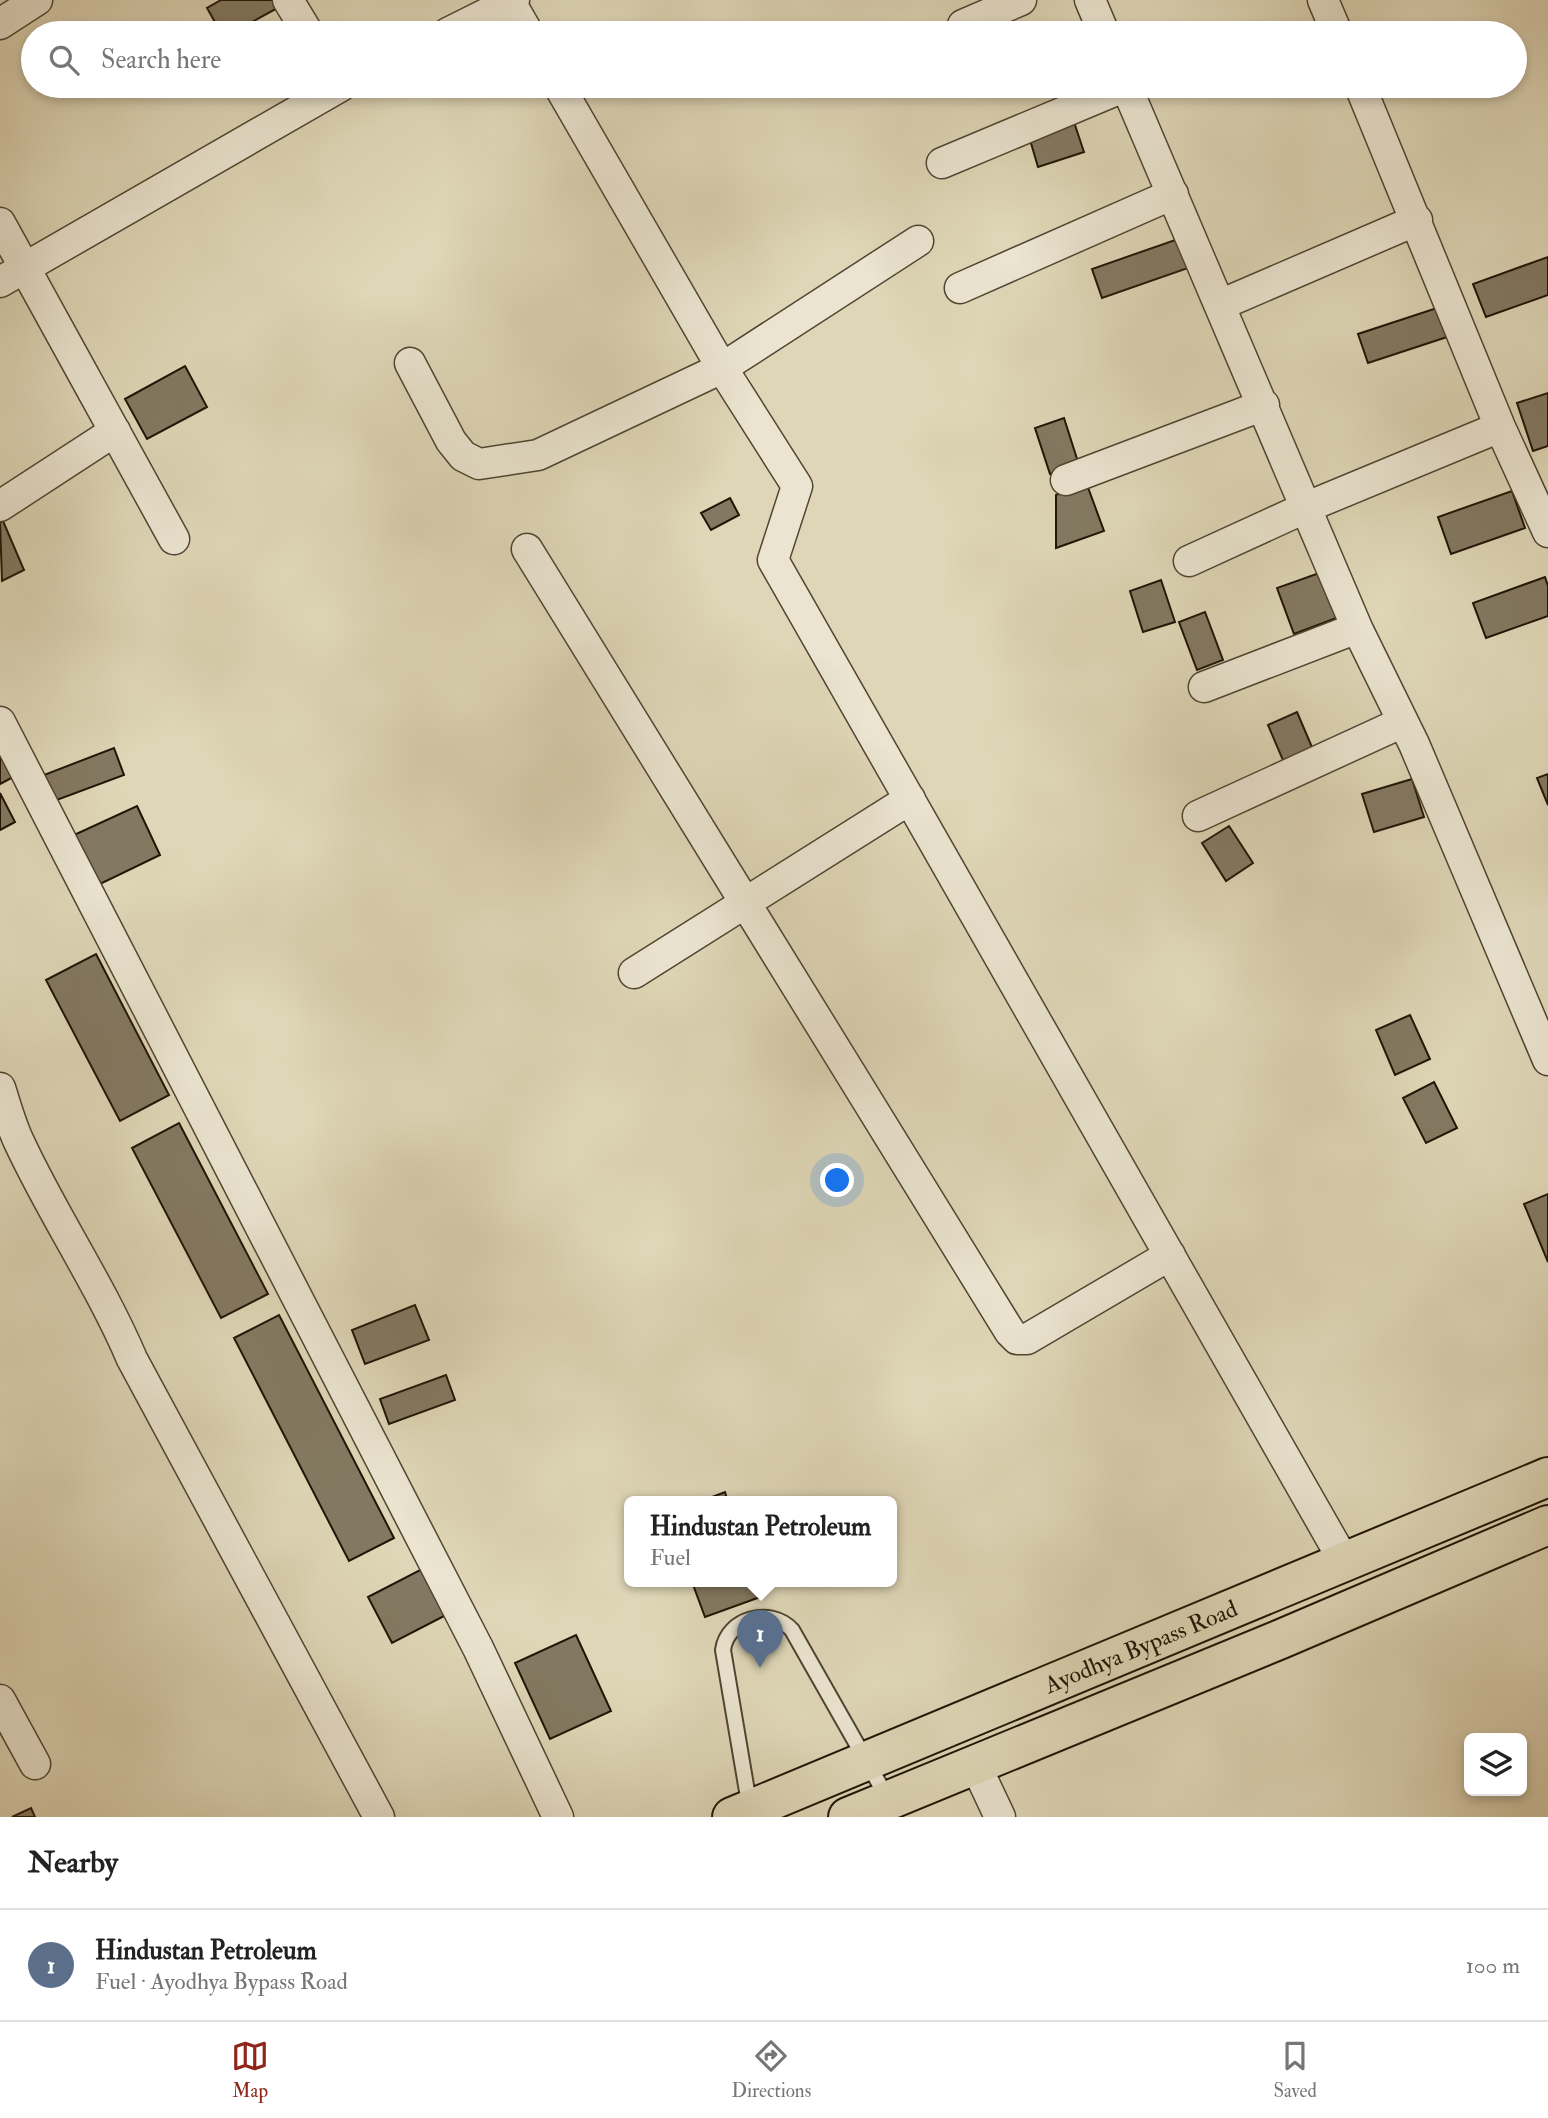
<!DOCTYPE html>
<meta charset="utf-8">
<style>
body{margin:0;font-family:"IM FELL Double Pica",serif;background:#f2f2f2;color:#222}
.controls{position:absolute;right:21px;bottom:21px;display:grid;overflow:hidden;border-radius:10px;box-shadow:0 4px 10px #0003}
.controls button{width:63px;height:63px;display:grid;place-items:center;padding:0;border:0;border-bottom:2px solid #e0e0e0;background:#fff;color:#222;font:35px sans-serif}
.you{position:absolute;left:838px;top:1181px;width:24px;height:24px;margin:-18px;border:5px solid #fff;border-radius:50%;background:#1a73e8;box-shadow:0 0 0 10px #1a73e833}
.badge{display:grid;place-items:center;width:46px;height:46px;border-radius:50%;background:#8f2418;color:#fff;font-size:23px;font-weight:700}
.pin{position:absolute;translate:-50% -58px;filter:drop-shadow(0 2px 4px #0008)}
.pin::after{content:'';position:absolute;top:37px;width:24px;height:21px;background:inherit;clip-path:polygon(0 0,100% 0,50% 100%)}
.popup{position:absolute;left:624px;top:1496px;width:273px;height:91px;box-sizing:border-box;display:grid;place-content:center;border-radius:10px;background:#fff;filter:drop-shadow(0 2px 5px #0005);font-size:23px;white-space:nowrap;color:#767676}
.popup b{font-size:26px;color:#222}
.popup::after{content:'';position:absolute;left:50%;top:100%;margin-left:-14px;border:14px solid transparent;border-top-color:#fff}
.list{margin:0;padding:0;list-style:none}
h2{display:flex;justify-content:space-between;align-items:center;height:91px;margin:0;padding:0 28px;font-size:30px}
h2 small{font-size:23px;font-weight:400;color:#767676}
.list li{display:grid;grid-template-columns:46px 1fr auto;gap:21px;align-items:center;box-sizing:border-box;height:112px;padding:0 28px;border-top:2px solid #e0e0e0}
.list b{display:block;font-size:26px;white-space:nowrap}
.list p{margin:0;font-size:23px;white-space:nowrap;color:#767676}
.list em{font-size:23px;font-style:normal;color:#767676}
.icon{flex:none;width:38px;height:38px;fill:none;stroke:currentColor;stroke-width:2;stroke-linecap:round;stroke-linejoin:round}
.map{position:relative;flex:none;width:1548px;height:1817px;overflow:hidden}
.search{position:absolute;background:#fff;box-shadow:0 4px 10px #0003;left:21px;right:21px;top:21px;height:77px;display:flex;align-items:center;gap:18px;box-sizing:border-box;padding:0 24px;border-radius:38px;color:#767676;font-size:26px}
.sheet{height:203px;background:#fff}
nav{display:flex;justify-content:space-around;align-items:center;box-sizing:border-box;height:98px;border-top:2px solid #e0e0e0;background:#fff;font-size:19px;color:#767676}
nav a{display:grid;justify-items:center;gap:4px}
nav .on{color:#8f2418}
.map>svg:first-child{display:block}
.building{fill:#837962;stroke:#201506;stroke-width:2}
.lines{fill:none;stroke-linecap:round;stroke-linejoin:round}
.lane-casing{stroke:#504532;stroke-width:18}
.street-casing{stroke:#504532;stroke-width:33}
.primary-casing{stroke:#201506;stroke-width:42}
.lane{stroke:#eae4d0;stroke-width:14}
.street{stroke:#eae4d0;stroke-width:30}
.primary{stroke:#ded6b6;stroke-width:38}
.labels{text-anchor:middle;stroke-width:6;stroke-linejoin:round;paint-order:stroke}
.street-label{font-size:24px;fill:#201506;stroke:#eae4d0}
</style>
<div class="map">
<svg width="1548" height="1817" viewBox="0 0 1548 1817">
<rect width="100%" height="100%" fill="#ded6b6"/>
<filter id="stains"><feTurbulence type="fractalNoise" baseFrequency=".00286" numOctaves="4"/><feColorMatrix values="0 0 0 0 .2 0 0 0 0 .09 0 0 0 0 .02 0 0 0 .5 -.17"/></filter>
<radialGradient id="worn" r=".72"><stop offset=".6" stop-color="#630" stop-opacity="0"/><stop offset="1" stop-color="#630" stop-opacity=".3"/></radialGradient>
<path class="building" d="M221 0H281L283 5 232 33H221L207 8Z
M1073 119 1084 152 1038 167 1028 133Z
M1181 238 1191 267 1102 298 1092 269Z
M1548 257V295L1486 317 1473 284Z
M1443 306 1453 335 1368 363 1358 334Z
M185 366 207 407 147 439 125 399Z
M1548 393V446L1533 451 1517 403Z
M1064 418 1079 465 1050 474 1035 428Z
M1086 482 1104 531 1056 548V495Z
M1512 491 1525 528 1451 554 1438 517Z
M730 498 739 515 711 530 701 513Z
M3 521 24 570 2 581 0 522Z
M1322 572 1339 617 1294 634 1277 588Z
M1545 577 1548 586V616L1486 638 1473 603Z
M1161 580 1175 622 1143 632 1130 591Z
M1205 612 1223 660 1197 670 1179 622Z
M1297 712 1317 759 1288 772 1268 725Z
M0 742 17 775 0 784Z
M114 748 124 775 54 801 44 775Z
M1548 774V805L1537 778Z
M1412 779 1424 817 1374 832 1362 794Z
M0 793 15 822 0 830Z
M137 806 160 855 98 885 74 835Z
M1229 826 1253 863 1226 881 1202 843Z
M96 954 169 1095 120 1121 46 980Z
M1410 1015 1430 1059 1395 1075 1376 1030Z
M1434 1082 1457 1128 1426 1143 1403 1098Z
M179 1123 268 1294 221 1318 132 1148Z
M1548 1194V1262L1524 1204Z
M415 1305 429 1340 365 1364 352 1330Z
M279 1315 394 1538 349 1561 234 1338Z
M446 1375 455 1400 389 1424 380 1399Z
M725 1492 728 1502H699Z
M422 1569 446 1615 392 1643 368 1597Z
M692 1582H758L763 1596 705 1617Z
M576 1635 611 1711 550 1739 515 1663Z
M31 1808 35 1817H12Z"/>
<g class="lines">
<g class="lane-casing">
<path id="lane" d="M750 1809 723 1650C727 1618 771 1607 792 1630L888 1799"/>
</g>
<g class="street-casing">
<path id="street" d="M288 0 308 33
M509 0 528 33
M1090 0 1104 33
M1323 0 1337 33
M0 24 37 0
M963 25 1021 0
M448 33 514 0
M559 86 722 368 797 486 773 560 1344 1561
M1360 86 1500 427 1548 532
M942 163 1126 86 1357 628 1414 744 1548 1060
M0 223 174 539
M0 282 341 86
M960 288 1173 194
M1220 305 1417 220
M410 363 451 441 463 456 479 464 538 455 722 368 918 241
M1066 480 1264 405
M0 506 115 431
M527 549 1010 1332 1017 1339H1027L1170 1255
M1189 561 1307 507 1500 427
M1204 687 1357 628
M0 722 478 1648 558 1817
M1198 816 1403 722
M634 973 910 799
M0 1088C6 1106 11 1126 20 1144 54 1217 100 1284 132 1359L379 1817
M0 1700 35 1764
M975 1764 1000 1817"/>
</g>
<g class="primary-casing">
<g id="primary">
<path id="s1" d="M732 1817 1548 1477"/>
<path d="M848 1817 1281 1639 1548 1525"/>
</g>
</g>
<use href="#lane" class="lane"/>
<use href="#street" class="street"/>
<use href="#primary" class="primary"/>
</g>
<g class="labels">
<g class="street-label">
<text dy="8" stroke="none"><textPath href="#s1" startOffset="443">Ayodhya Bypass Road</textPath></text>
</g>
</g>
<rect width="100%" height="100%" filter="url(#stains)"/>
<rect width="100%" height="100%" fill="url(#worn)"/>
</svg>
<div class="controls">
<button><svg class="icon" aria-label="layers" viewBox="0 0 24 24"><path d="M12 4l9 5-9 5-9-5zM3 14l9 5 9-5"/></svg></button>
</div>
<div class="you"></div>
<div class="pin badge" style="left:760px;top:1668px;background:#5c6f8a">1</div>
<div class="popup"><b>Hindustan Petroleum</b>Fuel</div>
<div class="search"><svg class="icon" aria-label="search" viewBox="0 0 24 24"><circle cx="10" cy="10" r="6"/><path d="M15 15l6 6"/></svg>Search here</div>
</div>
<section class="sheet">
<h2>Nearby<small></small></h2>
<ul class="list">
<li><span class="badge" style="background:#5c6f8a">1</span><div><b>Hindustan Petroleum</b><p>Fuel · Ayodhya Bypass Road</p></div><em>100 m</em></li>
</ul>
</section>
<nav>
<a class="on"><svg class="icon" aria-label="map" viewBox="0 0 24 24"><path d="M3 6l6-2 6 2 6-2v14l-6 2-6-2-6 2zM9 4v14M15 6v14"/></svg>Map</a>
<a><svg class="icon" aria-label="directions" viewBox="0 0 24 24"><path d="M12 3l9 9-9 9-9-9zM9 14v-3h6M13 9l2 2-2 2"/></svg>Directions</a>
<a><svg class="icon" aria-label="saved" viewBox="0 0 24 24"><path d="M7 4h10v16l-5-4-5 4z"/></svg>Saved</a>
</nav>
